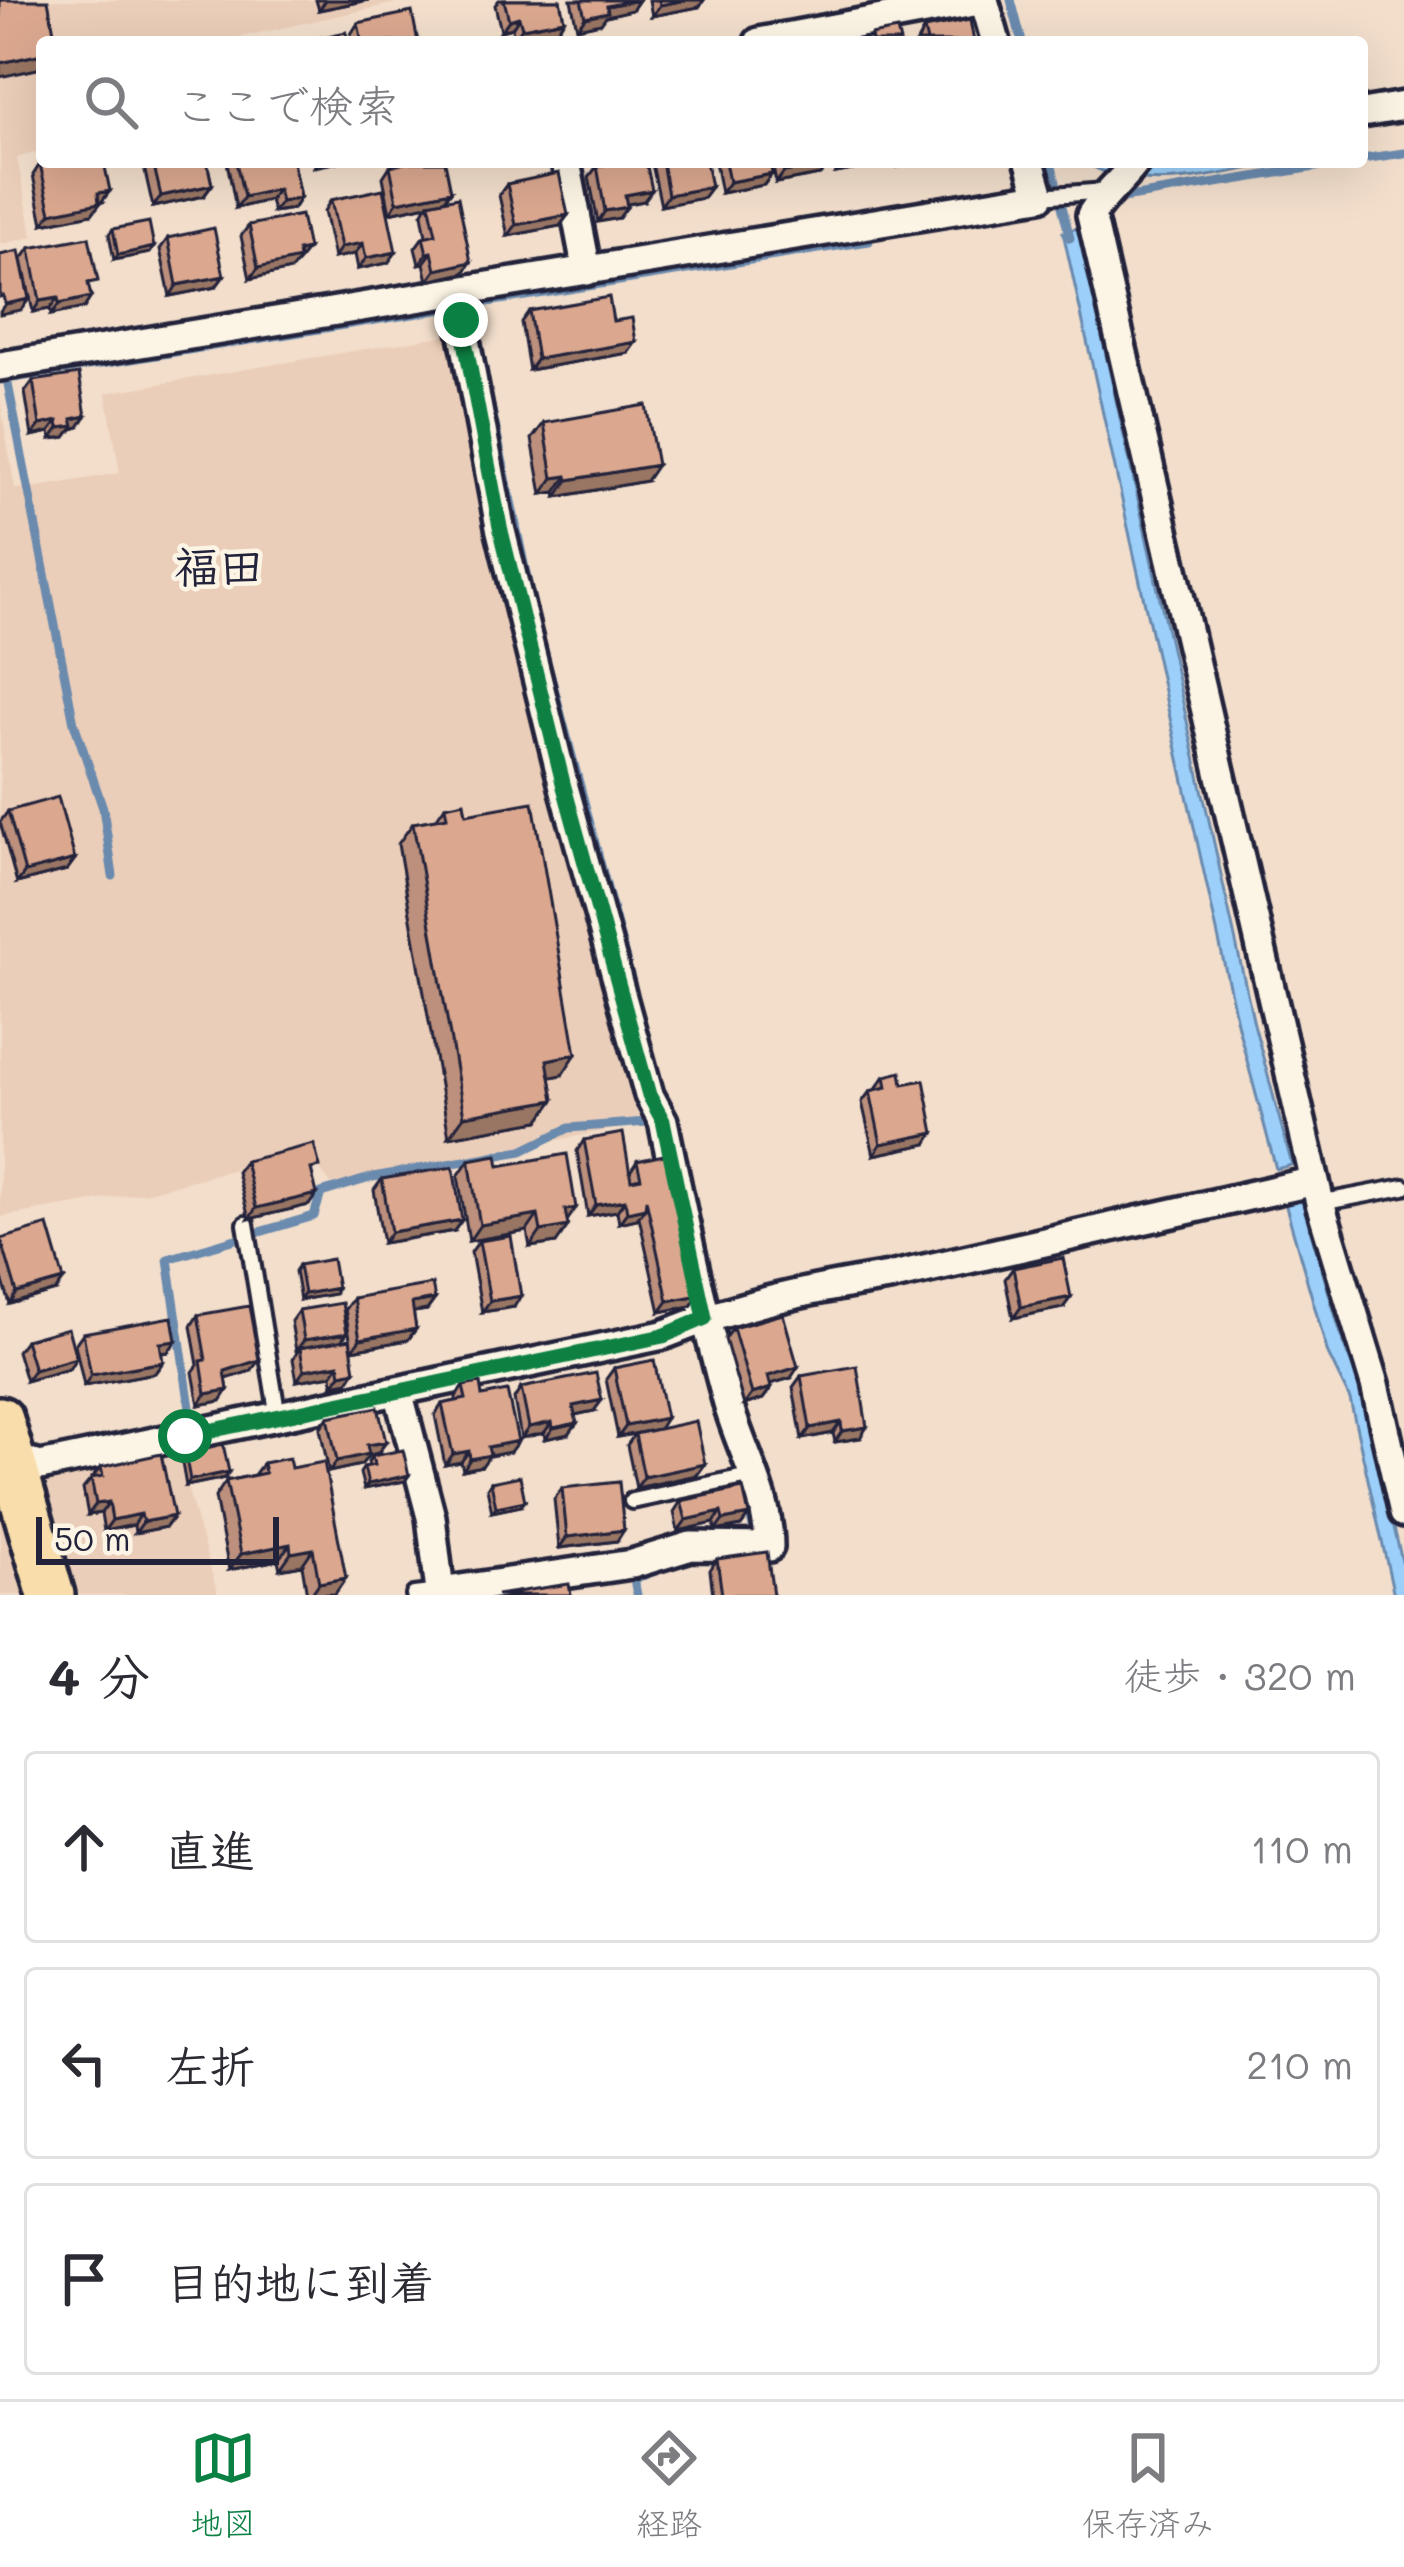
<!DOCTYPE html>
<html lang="ja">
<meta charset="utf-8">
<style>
body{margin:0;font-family:Mali,"Klee One",sans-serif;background:#f2f2f3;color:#2b2b33}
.scale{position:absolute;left:36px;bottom:30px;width:243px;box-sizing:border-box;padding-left:12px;border:6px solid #22223b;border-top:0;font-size:33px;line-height:42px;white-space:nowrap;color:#22223b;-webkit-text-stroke:9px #fcf5e5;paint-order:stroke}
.stop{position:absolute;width:36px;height:36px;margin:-27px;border:9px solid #0b8043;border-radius:50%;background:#fff}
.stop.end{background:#0b8043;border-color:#fff;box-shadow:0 3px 12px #0008}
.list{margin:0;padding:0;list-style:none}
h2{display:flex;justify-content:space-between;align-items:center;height:156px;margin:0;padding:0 48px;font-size:51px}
h2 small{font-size:39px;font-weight:400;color:#7c7c81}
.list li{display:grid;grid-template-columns:78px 1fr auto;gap:36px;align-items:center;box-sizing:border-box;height:192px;margin:0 24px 24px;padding:0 24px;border:3px solid #e1e1e2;border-radius:12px}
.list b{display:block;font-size:45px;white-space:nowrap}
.list em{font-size:39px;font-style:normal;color:#7c7c81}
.icon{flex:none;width:66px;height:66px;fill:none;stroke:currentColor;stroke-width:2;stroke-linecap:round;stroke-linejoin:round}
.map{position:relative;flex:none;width:1404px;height:1595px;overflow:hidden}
.search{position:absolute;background:#fff;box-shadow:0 12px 48px #0002;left:36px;right:36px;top:36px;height:132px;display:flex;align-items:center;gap:30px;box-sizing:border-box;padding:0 42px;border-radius:12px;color:#7c7c81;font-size:45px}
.sheet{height:804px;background:#fff}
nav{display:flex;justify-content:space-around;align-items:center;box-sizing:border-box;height:168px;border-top:3px solid #e1e1e2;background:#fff;font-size:33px;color:#7c7c81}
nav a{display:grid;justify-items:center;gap:6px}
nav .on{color:#0b8043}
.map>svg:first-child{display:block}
.built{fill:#ebceb9}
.water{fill:#9cd0fa;stroke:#6b8aae;stroke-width:3}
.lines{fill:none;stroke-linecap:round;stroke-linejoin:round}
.stream{stroke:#6b8aae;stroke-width:9}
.service-casing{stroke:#22223b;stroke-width:22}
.minor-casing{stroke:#22223b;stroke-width:36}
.trunk-casing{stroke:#22223b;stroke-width:54}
.service{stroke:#fcf5e5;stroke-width:14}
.minor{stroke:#fcf5e5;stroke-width:27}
.trunk{stroke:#f9deab;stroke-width:45}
.wall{fill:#bc907b;stroke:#22223b;stroke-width:3}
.shaded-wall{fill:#997664;stroke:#22223b;stroke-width:3}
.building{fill:#dba88f;stroke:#22223b;stroke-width:3}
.route{stroke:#0b8043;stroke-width:15}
.labels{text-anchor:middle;stroke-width:9;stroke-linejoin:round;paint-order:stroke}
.neighbourhood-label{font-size:45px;font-weight:bold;fill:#22223b;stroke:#fcf5e5}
</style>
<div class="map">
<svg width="1404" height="1595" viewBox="0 0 1404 1595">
<rect width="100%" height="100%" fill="#f2decb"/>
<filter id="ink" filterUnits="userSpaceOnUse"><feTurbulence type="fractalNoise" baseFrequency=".00833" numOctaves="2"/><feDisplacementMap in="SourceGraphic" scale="24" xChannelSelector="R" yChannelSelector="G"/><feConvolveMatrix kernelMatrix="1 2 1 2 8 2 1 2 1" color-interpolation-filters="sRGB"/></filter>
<g filter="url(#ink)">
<path class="built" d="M0 0H409L218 42H42V150L17 158 33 237 0 244Z
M447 335 486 533 640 1124 331 1184 318 1167 314 1148 152 1191 0 1217V400L15 489 38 487 120 473 106 393Z
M175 1445 218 1595H79L44 1473Z
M0 1512 23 1595H0Z"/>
<path class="water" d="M1085 162H1286C1225 171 1141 199 1085 162Z
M1078 228 1254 1024 1292 1165 1276 1169 1238 1027 1063 232Z
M1301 1198 1345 1348 1361 1388 1404 1570V1595H1394L1350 1399 1328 1354 1285 1203Z"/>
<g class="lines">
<path class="stream" d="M1011 0 1022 42
M1362 159 1404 153
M1051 162 1070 238
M1123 198 1346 162
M485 377 533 607
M7 379 74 723 103 808 113 876
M0 380 869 241
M540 635 631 979
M193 1428 168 1259 314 1216 321 1193 373 1177 522 1151 569 1128 647 1122 652 1110
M743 1481 756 1541
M637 1595 634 1579 658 1570"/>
<g class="service-casing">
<path id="service" d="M1040 196 1106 191
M1320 1203 1404 1187
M246 1224 278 1417
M632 1501 754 1475
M414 1595 440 1592"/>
</g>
<g class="minor-casing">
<path id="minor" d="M984 0 996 42
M759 42 984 0
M1362 113 1404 106
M566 162 587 271
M1136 162C1121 182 1104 194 1091 215L1320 1203 1375 1384 1404 1513
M0 366 1040 196 1030 162
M398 1391 431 1517 440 1592 632 1564 691 1546 769 1547C769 1496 742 1453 728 1404 702 1311 683 1216 663 1121L649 1095 564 787 500 527 456 292
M4 1454 40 1466 663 1335C736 1305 812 1289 889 1277L1315 1181"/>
</g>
<g class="trunk-casing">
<path id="trunk" d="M0 1420 51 1595"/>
</g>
<use href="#service" class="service"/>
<use href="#minor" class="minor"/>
<use href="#trunk" class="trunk"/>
</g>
<path class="wall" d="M316 0H369L319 10Z
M499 0H560L564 20 557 30 514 39 512 28 501 31 495 5Z
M571 0H639L632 10 606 16 601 23 577 28Z
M649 0H704L699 7 652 16Z
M358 23 418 42H352L351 34Z
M924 29 974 42H917Z
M148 162H207L212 185 204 196 153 207 144 167Z
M227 162H293L300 198 293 209 273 212 270 200 236 208Z
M654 162H706L703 198 661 206 652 164Z
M715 162H770L772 174 764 185 721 193Z
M772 162H828V164L820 175 776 183Z
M834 162H882L880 165 836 173Z
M40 164 103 202 99 203 92 214 43 224 33 175Z
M390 166 451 191 445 199 464 273 428 281 424 263 419 264 415 248 423 237 426 236 422 214 427 205 390 213 383 177Z
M597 166 644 201 626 204 619 218 598 222 589 177Z
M507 184 568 215 560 226 508 236 499 195Z
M331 200 396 252 388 263 358 269 355 254 334 258 324 211Z
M249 225 300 260 291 270 250 279 241 236Z
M113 229 154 247 150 253 114 260 109 234Z
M168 238 216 287 170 296 160 249Z
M30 248 90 292 91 297 84 308 51 315 50 309 33 312 22 259Z
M529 311 613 321 628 353 529 370 521 322Z
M33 381 79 427 72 429 66 437 51 439 50 432 32 436 25 392Z
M544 423 646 481 557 497 556 492 542 494 532 439Z
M445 806 466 814 562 1075 550 1077 554 1100 539 1121 449 1137 398 844 413 823 436 819Z
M8 811 75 859 67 870 17 883 0 822Z
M885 1076 903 1084 927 1144 874 1155 862 1102 870 1091 878 1089 877 1087Z
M584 1140 630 1172 637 1161 699 1295 691 1306 660 1312 639 1217 637 1219 619 1223 617 1211 588 1216 577 1151Z
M469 1160 499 1166 567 1222 556 1243 530 1247 527 1231 469 1241 458 1176Z
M245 1161 313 1177 309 1205 249 1219 237 1172Z
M382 1179 454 1231 383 1243 374 1190Z
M1 1239 56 1291 10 1304 0 1272Z
M479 1241 514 1307 482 1312 471 1252Z
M299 1265 334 1294 300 1300 295 1271Z
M1013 1268 1063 1308 1013 1318 1005 1279Z
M353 1298 435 1299 427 1310 413 1312 416 1329 408 1340 352 1350 345 1309Z
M299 1310 342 1341 348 1382 333 1385 332 1375 297 1381 293 1359 298 1351H296L291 1321Z
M198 1315 251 1371 226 1379 228 1390 221 1401 199 1405 193 1372 198 1365 191 1326Z
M733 1328 791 1378 770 1384 771 1388 763 1399 744 1405 725 1339Z
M83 1333 176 1341 168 1352 161 1353 163 1362 155 1373 84 1386 75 1344Z
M25 1340 76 1358 69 1369 26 1381 17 1351Z
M614 1368 659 1429 705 1464 697 1475 636 1488 627 1445 635 1434 618 1437 606 1379Z
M801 1376 860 1438 835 1442 833 1433 802 1439 793 1387Z
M463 1386 482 1396 510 1452 489 1456 482 1466 463 1470 461 1462 445 1465 435 1415 442 1404 456 1401V1397Z
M521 1388 594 1411 575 1415 569 1434 545 1439 544 1433 521 1438 514 1399Z
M328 1417 386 1442 378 1453 369 1455 361 1465 329 1472 320 1428Z
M185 1453 225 1478 186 1486 181 1458Z
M372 1456 409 1475 405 1481 364 1489 360 1473 364 1467 369 1466 368 1462Z
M263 1463 291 1468 335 1594 307 1595 302 1565 280 1569 278 1560 229 1570 215 1497 226 1481 254 1475Z
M101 1467 174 1516 166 1527 135 1533 134 1525 104 1531 101 1513 88 1515 83 1489Z
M491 1482 521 1506 492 1512 487 1488Z
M562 1488 617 1541 559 1548 554 1499Z
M681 1501 749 1515 741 1526 715 1531 714 1523 678 1531 674 1512Z
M717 1559 773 1595H713L710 1570Z"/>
<path class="shaded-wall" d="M326 0H369L319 10Z
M639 0 632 10 606 16 601 23 577 28 585 17 607 6Z
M686 0H704L699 7 652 16 660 5Z
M519 17 512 28 501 31 509 20Z
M564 20 557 30 514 39 522 28Z
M42 54V68L0 77V63Z
M317 162H339L314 167Z
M844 162H882L880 165 836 173Z
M901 162H924L898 167Z
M828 164 820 175 776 183 784 172Z
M772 174 764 185 721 193 729 182Z
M212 185 204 196 153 207 161 196Z
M711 187 703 198 661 206 668 195Z
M278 189 270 200 236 208 244 197Z
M652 190 644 201 617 206 625 195Z
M110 191 92 214 43 224 51 213 98 193Z
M451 191 443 202 429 203 427 205 390 213 397 202Z
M300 198 293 209 273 212 281 202Z
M627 207 619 218 598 222 605 211Z
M568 215 560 226 508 236 516 225Z
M363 243 355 254 334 258 341 247Z
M154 247 150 253 114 260 118 255Z
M308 249 291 270 250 279 258 268Z
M396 252 388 263 358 269 366 258Z
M432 252 424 263 419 264 427 253Z
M471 262 464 273 428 281 436 270Z
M224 276 216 287 170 296 177 285Z
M91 297 84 308 51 315 59 304Z
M58 298 50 309 33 312 40 301Z
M29 299 21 310 0 314V311L5 304Z
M636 342 628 353 529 370 537 359Z
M86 416 79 427 72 429 66 437 51 439 59 428 72 419Z
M58 421 50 432 32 436 40 425Z
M657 465 646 481 557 497 568 480Z
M567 476 556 492 542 494 553 478Z
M75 859 67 870 17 883 25 872Z
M576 1054 562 1075 532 1081 547 1060Z
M554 1100 539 1121 449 1137 464 1116Z
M934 1133 927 1144 874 1155 881 1144Z
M317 1194 309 1205 249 1219 256 1208Z
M625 1200 617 1211 588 1216 596 1205Z
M576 1208 565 1224V1210Z
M645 1208 637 1219 619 1223 627 1212Z
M538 1215 527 1231 469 1241 480 1225Z
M462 1220 454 1231 383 1243 391 1232Z
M568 1226 556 1243 530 1247 541 1231Z
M64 1280 56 1291 10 1304 17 1293Z
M337 1288 334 1294 300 1300 304 1294Z
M699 1295 691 1306 660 1312 668 1301Z
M521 1296 514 1307 482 1312 490 1301Z
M1071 1297 1063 1308 1013 1318 1021 1307Z
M435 1299 427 1310 404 1314 412 1303Z
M416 1329 408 1340 352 1350 360 1339Z
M347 1333 339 1344 300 1348 296 1351 304 1340Z
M176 1341 168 1352 152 1354 160 1343Z
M76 1358 69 1369 26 1381 34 1370Z
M259 1360 251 1371 217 1382 225 1371Z
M163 1362 155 1373 84 1386 91 1375Z
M339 1364 332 1375 297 1381 304 1370Z
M798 1367 791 1378 760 1387 768 1376Z
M355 1371 348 1382 333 1385 341 1374Z
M771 1388 763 1399 744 1405 752 1394Z
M228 1390 221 1401 199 1405 206 1394Z
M602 1400 594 1411 565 1417 573 1406Z
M666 1418 659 1429 618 1437 626 1426Z
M552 1422 544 1433 521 1438 529 1427Z
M841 1422 833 1433 802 1439 810 1428Z
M577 1423 569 1434 545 1439 553 1428Z
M867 1427 860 1438 835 1442 842 1431Z
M518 1441 510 1452 489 1456 482 1466 463 1470 470 1459 488 1447Z
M386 1442 378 1453 369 1455 361 1465 329 1472 337 1461 367 1445Z
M469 1451 461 1462 445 1465 453 1454Z
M705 1464 697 1475 636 1488 644 1477Z
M229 1472 225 1478 186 1486 190 1480Z
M409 1475 405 1481 364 1489 368 1484Z
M525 1501 521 1506 492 1512 496 1507Z
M109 1502 101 1513 88 1515 96 1504Z
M721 1512 714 1523 678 1531 686 1520Z
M141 1514 134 1525 104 1531 112 1520Z
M749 1515 741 1526 715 1531 723 1520Z
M174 1516 166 1527 135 1533 143 1522Z
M624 1530 617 1541 559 1548 567 1537Z
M290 1544 278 1560 229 1570 241 1554Z
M313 1549 302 1565 280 1569 291 1553Z
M346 1578 335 1594 311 1595 319 1583Z"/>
<path class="building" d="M0 0H48L56 42H42V54L0 63Z
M504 0H560L564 20 522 28 519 17 509 20Z
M581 0H635L607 6 608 12 585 17Z
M659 0H686L660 5Z
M412 12 418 42H362L358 23Z
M970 20 974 42H927L924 29Z
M897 30 900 42H872L871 35Z
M346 32 348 42H299Z
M52 162H104L110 191 98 193 99 203 51 213 40 164Z
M153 162H207L212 185 161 196Z
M236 162H293L300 198 281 202 278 189 244 197Z
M409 162H445L451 191 397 202 390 166Z
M619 162H646L652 190 625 195 627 207 605 211 597 166Z
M662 162H706L711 187 668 195Z
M725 162H770L772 174 729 182Z
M782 162H828V164L784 172Z
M559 173 568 215 516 225 507 184Z
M383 189 396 252 366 258 363 243 341 247 331 200Z
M458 197 471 262 436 270 432 252 427 253 423 237 436 234 429 203Z
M301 215 308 249 298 251 299 259 258 268 249 225Z
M149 222 154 247 118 255 113 229Z
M214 228 224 276 177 285 168 238Z
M89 237 98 281 88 283 91 297 59 304 58 298 40 301 30 248Z
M19 251 29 299 5 304 3 296 0 297V255Z
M609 297 613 321 632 318 636 342 537 359 529 311Z
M79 374 86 416 72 419 74 426 59 428 58 421 40 425 33 381Z
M646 405 657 465 568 480 567 476 553 478 544 423Z
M58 797 75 859 25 872 8 811Z
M464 802 466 814 533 802 576 1054 547 1060 554 1100 464 1116 413 823 447 817 445 806Z
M901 1072 903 1084 924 1080 934 1133 881 1144 870 1091 887 1087 885 1076Z
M623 1133 631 1180 641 1178 637 1161 668 1154 699 1295 668 1301 646 1199 645 1208 627 1212 625 1200 596 1205 584 1140Z
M314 1144 320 1167 311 1169 317 1194 256 1208 245 1161Z
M567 1154 576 1208 565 1210 568 1226 541 1231 538 1215 480 1225 469 1160 497 1155 499 1166Z
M453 1167 462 1220 391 1232 382 1179Z
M48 1225 64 1280 17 1293 1 1239Z
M511 1236 521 1296 490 1301 479 1241Z
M1063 1258 1071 1297 1021 1307 1013 1268Z
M332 1259 337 1288 304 1294 299 1265Z
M432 1284 435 1299 412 1303 416 1329 360 1339 353 1298Z
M342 1303 347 1333 304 1340 299 1310Z
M249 1306 259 1360 225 1371 228 1390 206 1394 201 1361 206 1360 198 1315Z
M783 1314 798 1367 768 1376 771 1388 752 1394 733 1328Z
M172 1317 176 1341 160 1343 163 1362 91 1375 83 1333Z
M68 1328 76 1358 34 1370 25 1340Z
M350 1339 355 1371 341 1374 339 1364 304 1370 300 1348Z
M654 1360 666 1418 626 1426 614 1368Z
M857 1366 867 1427 842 1431 841 1422 810 1428 801 1376Z
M596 1373 602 1400 573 1406 577 1423 553 1428 552 1422 529 1427 521 1388Z
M480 1383 482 1396 507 1391 518 1441 488 1447 490 1455 470 1459 469 1451 453 1454 442 1404 466 1399 463 1386Z
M378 1407 386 1442 367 1445 369 1454 337 1461 328 1417Z
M696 1421 705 1464 644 1477 635 1434Z
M223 1444 229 1472 190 1480 185 1453Z
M403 1450 409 1475 368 1484 364 1467 374 1465 372 1456Z
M161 1454 174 1516 143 1522 141 1514 112 1520 109 1502 96 1504 91 1478 103 1476 101 1467Z
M289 1458 291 1468 324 1462 346 1578 319 1583 313 1549 291 1553 290 1544 241 1554 226 1481 265 1473 263 1463Z
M520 1476 525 1501 496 1507 491 1482Z
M619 1482 624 1530 567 1537 562 1488Z
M743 1488 749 1515 723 1520 721 1512 686 1520 681 1501Z
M767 1552 773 1595H722L717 1559Z
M569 1584 571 1595H497Z"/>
</g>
<g class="lines" filter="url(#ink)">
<path class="route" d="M185 1436 663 1336 705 1318 663 1121 649 1095 564 787 500 527 461 320"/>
</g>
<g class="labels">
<g class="neighbourhood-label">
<text x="219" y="583">福田</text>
</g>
</g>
</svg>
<div class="scale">50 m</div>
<div class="stop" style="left:185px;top:1436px"></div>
<div class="stop end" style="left:461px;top:320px"></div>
<div class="search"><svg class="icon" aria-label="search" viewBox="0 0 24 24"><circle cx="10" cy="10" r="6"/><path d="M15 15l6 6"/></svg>ここで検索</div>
</div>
<section class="sheet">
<h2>4 分<small>徒歩 · 320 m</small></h2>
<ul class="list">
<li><svg class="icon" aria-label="ahead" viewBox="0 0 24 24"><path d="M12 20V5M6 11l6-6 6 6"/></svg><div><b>直進</b></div><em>110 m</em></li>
<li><svg class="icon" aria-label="left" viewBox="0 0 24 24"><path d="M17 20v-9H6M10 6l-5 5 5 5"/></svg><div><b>左折</b></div><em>210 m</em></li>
<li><svg class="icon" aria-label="arrive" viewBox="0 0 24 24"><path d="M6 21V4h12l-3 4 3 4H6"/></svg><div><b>目的地に到着</b></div></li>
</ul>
</section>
<nav>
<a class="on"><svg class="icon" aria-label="map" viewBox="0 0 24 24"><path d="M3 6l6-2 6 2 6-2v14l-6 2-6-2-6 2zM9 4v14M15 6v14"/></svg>地図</a>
<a><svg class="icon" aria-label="directions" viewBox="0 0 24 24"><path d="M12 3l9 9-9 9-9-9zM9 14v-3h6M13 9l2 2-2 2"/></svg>経路</a>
<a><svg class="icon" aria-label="saved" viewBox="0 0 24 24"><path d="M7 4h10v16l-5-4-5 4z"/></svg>保存済み</a>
</nav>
